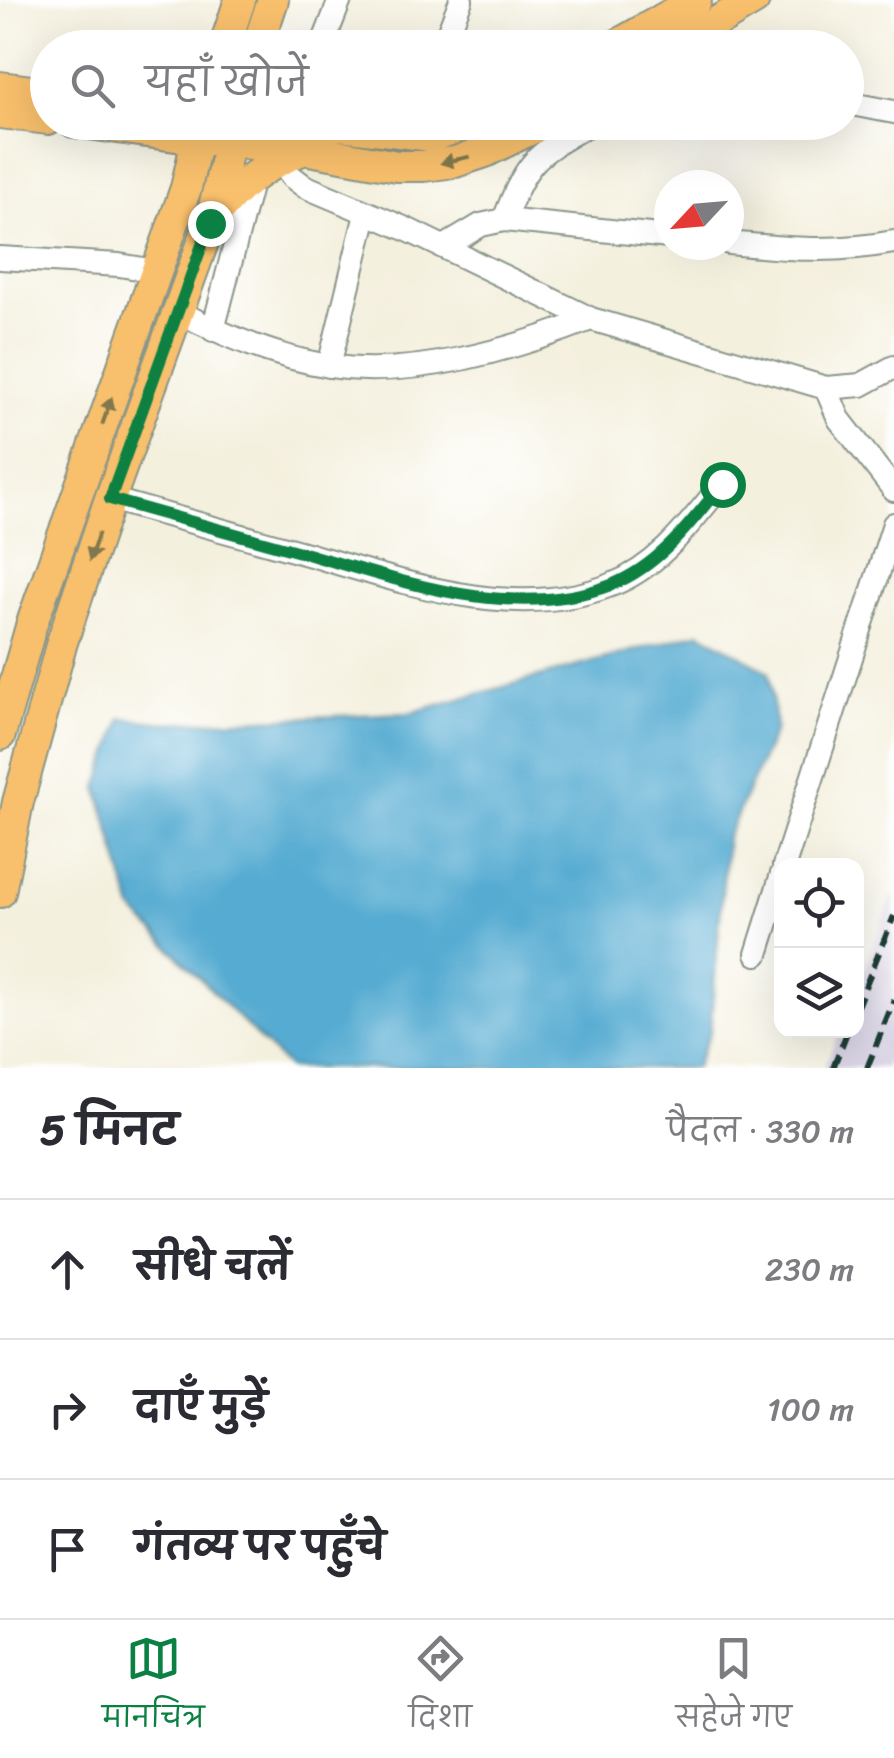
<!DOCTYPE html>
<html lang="hi">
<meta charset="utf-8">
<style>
body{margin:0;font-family:Sriracha,"Playpen Sans Deva",sans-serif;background:#f2f2f3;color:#2b2b33}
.controls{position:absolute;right:30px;bottom:30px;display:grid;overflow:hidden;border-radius:20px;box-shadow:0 10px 40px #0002}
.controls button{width:90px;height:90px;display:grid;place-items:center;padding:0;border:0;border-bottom:2px solid #e1e1e2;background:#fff;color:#2b2b33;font:50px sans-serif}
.compass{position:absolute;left:654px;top:170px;width:90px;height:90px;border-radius:50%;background:#fff;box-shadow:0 10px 40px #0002;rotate:244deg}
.stop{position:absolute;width:30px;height:30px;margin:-22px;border:8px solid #0b8043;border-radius:50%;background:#fff}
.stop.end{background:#0b8043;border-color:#fff;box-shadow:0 2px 10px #0008}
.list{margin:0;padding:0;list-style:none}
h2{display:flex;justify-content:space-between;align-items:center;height:130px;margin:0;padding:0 40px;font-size:42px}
h2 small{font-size:32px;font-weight:400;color:#7c7c81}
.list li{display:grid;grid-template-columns:65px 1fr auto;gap:30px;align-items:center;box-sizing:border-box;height:140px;padding:0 40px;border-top:2px solid #e1e1e2}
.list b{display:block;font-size:38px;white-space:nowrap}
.list em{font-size:32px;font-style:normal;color:#7c7c81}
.icon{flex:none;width:55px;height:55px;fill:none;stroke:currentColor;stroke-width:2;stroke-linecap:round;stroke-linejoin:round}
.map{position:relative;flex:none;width:894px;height:1068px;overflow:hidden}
.search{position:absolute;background:#fff;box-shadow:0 10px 40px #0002;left:30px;right:30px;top:30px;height:110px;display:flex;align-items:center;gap:25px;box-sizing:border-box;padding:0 35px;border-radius:55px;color:#7c7c81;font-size:38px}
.sheet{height:550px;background:#fff}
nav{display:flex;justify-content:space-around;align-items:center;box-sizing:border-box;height:140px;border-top:2px solid #e1e1e2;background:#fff;font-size:28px;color:#7c7c81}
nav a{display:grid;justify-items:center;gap:5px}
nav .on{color:#0b8043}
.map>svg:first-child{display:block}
.industrial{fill:#c8bfd8}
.water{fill:#55abd1;stroke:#3a7482;stroke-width:2.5}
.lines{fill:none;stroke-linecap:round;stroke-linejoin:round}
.minor-casing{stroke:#8a9689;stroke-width:26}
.major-casing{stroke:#8a9689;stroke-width:34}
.minor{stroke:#fff;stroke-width:22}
.major{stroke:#f8bf6c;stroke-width:30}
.rail{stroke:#1f3d34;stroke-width:6;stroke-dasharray:15 8;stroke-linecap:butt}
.oneway{fill:#81784d}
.route{stroke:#0b8043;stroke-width:12}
</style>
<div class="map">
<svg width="894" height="1068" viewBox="0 0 894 1068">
<rect width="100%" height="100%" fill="#fff"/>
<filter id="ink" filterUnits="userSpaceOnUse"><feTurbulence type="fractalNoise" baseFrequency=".01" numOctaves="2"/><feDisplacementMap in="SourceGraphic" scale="20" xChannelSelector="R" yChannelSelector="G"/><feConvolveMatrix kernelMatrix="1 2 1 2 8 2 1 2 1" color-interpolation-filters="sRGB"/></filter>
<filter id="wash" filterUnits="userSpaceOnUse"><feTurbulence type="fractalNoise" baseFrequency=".0048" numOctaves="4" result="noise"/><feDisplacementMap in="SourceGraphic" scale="40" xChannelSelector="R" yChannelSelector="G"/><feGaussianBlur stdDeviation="2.25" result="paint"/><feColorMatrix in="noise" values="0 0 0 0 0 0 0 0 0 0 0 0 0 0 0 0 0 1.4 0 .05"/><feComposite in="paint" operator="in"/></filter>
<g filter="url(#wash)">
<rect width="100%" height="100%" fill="#f4f0de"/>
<path class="industrial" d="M894 894V1046L885 1068H824L839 1031 856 1030 857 987Z"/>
<path class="water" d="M700 632 769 672 776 728 727 837 710 1032 695 1068H288L133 910 98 788 122 718 166 723 410 713Z"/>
</g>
<g filter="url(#ink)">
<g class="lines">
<g class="minor-casing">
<path id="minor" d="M326 36 340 0
M442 48 461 0
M846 103 894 112
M280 160 291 176 304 186 406 229 591 319 826 388 861 385 894 367
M504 220C528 157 536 155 593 122
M729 243C789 249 834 253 894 242
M444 247 481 225 504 220 669 237
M0 258 119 265 156 271
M179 312C225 336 278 358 330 366 412 379 515 349 591 319
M213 330 253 175
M329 366 366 214
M826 388 839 419 894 490
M110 499C173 517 236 534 300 552 396 579 512 624 611 585 659 567 691 522 722 484
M784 866 894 524
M757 954 782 874"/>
</g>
<g class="major-casing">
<path id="major" d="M224 48 240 0
M257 48 273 0
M612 48 696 0
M673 48 754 0
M0 87 48 93
M0 113 48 119
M74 122 197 139 304 149 397 166H424L455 162 485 152 545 122
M316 122 432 136 476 122
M213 218C237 186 264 165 302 150
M0 735 32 623 186 188 201 122
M0 892 18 802 62 642 110 499 210 223 235 122"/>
</g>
<use href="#minor" class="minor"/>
<use href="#major" class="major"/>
<path class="rail" d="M856 1009 894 916
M833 1068 848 1030
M867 1068 894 1000"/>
</g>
<defs><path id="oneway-solid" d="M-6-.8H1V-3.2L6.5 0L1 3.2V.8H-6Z" transform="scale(2.5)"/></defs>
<g class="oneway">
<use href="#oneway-solid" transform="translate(455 160) rotate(167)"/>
<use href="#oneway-solid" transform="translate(107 411) rotate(-71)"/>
<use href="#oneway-solid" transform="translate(94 547) rotate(108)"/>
</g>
</g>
<g class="lines" filter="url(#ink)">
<path class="route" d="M210 223 110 499C173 517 236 534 300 552 397 579 511 623 611 585 659 566 691 523 722 484"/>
</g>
</svg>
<div class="controls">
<button><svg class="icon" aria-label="locate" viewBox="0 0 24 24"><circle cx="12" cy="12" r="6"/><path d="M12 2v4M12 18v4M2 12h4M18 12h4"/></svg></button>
<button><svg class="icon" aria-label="layers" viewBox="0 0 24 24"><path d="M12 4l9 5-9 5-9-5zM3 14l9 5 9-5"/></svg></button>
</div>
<svg class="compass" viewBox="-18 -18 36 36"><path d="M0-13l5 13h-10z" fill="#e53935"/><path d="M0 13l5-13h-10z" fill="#7c7c81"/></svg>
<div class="stop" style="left:722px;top:484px"></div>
<div class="stop end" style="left:210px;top:223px"></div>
<div class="search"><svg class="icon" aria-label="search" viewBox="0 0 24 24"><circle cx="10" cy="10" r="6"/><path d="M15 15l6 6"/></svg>यहाँ खोजें</div>
</div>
<section class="sheet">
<h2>5 मिनट<small>पैदल · 330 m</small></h2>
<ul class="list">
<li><svg class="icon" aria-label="ahead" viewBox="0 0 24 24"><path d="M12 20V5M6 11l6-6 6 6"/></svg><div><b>सीधे चलें</b></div><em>230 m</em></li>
<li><svg class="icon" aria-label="right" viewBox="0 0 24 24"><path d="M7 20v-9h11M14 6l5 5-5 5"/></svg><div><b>दाएँ मुड़ें</b></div><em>100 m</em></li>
<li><svg class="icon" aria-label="arrive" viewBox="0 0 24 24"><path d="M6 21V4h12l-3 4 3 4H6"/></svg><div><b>गंतव्य पर पहुँचे</b></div></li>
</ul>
</section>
<nav>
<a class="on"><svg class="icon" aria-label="map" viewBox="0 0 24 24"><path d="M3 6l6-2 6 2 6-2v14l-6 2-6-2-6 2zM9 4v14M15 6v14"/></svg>मानचित्र</a>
<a><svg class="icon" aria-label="directions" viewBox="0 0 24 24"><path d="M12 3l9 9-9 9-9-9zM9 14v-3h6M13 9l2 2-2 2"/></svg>दिशा</a>
<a><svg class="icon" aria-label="saved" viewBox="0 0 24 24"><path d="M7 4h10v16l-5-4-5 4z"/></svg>सहेजे गए</a>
</nav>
